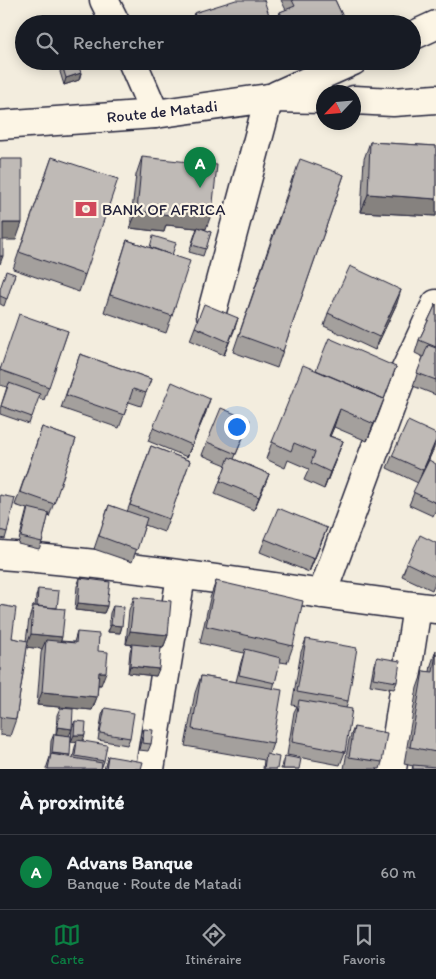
<!DOCTYPE html>
<html lang="fr">
<meta charset="utf-8">
<style>
body{margin:0;font-family:Itim,sans-serif;background:#242831;color:#f1f3f6}
.compass{position:absolute;left:316px;top:85px;width:45px;height:45px;border-radius:50%;background:#171b24;box-shadow:0 2px 12px #0003;rotate:244deg}
.you{position:absolute;left:236px;top:426px;width:18px;height:18px;margin:-12px;border:4px solid #fff;border-radius:50%;background:#1a73e8;box-shadow:0 0 0 8px #1a73e833}
.badge{display:grid;place-items:center;width:32px;height:32px;border-radius:50%;background:#0b8043;color:#fff;font-size:16px;font-weight:700}
.pin{position:absolute;translate:-50% -41px;filter:drop-shadow(0 1px 2px #0008)}
.pin::after{content:'';position:absolute;top:26px;width:18px;height:15px;background:inherit;clip-path:polygon(0 0,100% 0,50% 100%)}
.list{margin:0;padding:0;list-style:none}
h2{display:flex;justify-content:space-between;align-items:center;height:65px;margin:0;padding:0 20px;font-size:21px}
h2 small{font-size:16px;font-weight:400;color:#9ea1a6}
.list li{display:grid;grid-template-columns:32px 1fr auto;gap:15px;align-items:center;box-sizing:border-box;height:75px;padding:0 20px;border-top:1px solid #363941}
.list b{display:block;font-size:19px;white-space:nowrap}
.list p{margin:0;font-size:16px;white-space:nowrap;color:#9ea1a6}
.list em{font-size:16px;font-style:normal;color:#9ea1a6}
.icon{flex:none;width:28px;height:28px;fill:none;stroke:currentColor;stroke-width:2;stroke-linecap:round;stroke-linejoin:round}
.map{position:relative;flex:none;width:436px;height:769px;overflow:hidden}
.search{position:absolute;background:#171b24;box-shadow:0 2px 12px #0003;left:15px;right:15px;top:15px;height:55px;display:flex;align-items:center;gap:12px;box-sizing:border-box;padding:0 18px;border-radius:28px;color:#9ea1a6;font-size:19px}
.sheet{height:140px;background:#171b24}
nav{display:flex;justify-content:space-around;align-items:center;box-sizing:border-box;height:70px;border-top:1px solid #363941;background:#171b24;font-size:14px;color:#9ea1a6}
nav a{display:grid;justify-items:center;gap:2px}
nav .on{color:#0b8043}
.map>svg:first-child{display:block}
.lines{fill:none;stroke-linecap:round;stroke-linejoin:round}
.minor-casing{stroke:#22223b;stroke-width:31}
.trunk-casing{stroke:#22223b;stroke-width:31}
.minor{stroke:#fcf5e5;stroke-width:28}
.trunk{stroke:#fcf5e5;stroke-width:28}
.wall{fill:#a4a09d;stroke:#22223b}
.shaded-wall{fill:#86827f;stroke:#22223b}
.building{fill:#bfbab6;stroke:#22223b}
.labels{text-anchor:middle;stroke-width:4.5;stroke-linejoin:round;paint-order:stroke}
.street-label{font-size:16px;fill:#22223b;stroke:#fcf5e5}
.poi-label{font-size:16px;fill:#22223b;stroke:#fcf5e5;text-anchor:start}
</style>
<div class="map">
<svg width="436" height="769" viewBox="0 0 436 769">
<rect width="100%" height="100%" fill="#f3edde"/>
<filter id="ink" filterUnits="userSpaceOnUse"><feTurbulence type="fractalNoise" baseFrequency=".02" numOctaves="2"/><feDisplacementMap in="SourceGraphic" scale="10" xChannelSelector="R" yChannelSelector="G"/><feConvolveMatrix kernelMatrix="1 2 1 2 8 2 1 2 1" color-interpolation-filters="sRGB"/></filter>
<g filter="url(#ink)">
<g class="lines">
<g class="minor-casing">
<path id="minor" d="M104 0 116 24
M132 61 155 114
M211 315 269 98
M0 555C146 566 291 591 436 609
M322 594 399 384 436 304
M150 769 181 576
M392 769 417 607"/>
</g>
<g class="trunk-casing">
<path id="trunk" d="M412 36 436 25
M277 95 353 61
M354 100 393 102 436 99
M0 125 155 114 269 98 324 99"/>
</g>
<use href="#minor" class="minor"/>
<use href="#trunk" class="trunk"/>
</g>
<path class="wall" d="M281 0H335L342 15 339 24H276L280 12 286 10Z
M194 13 272 24H190Z
M62 65 81 73 79 80 64 85 60 72Z
M370 142 436 146V216L361 212 364 159Z
M52 157 85 275 79 292 13 269Z
M142 157 206 229 201 228 211 232 203 256 189 252 197 228 166 225 164 232 130 228 136 175Z
M344 175 277 368 233 352 293 176Z
M127 240 172 255V316L166 333 104 312Z
M15 274 4 306 0 304V289Z
M397 303 375 350 324 326 328 313Z
M436 304V395L413 386 423 357 415 353 419 340Z
M238 318 224 355 190 340 195 327Z
M68 331 44 400 38 398 29 424 0 414V409L7 387 0 385V368Z
M80 354 151 379 141 406 129 402 119 428 61 408Z
M396 367 367 441 334 427 330 436 343 441 324 489 304 480 309 469 288 460 285 468 266 459 272 442 315 371Z
M206 412 187 457 148 441 153 428Z
M42 427 76 439 49 517 48 516 42 542 39 549 18 544 27 509 15 505Z
M245 433 234 459 269 474 254 510 215 494 226 465 202 455 207 442Z
M151 446 190 461 164 532 145 525 132 562 94 549 109 505 127 512Z
M434 448 420 479 436 464V509L433 516 409 505 418 483 387 468 392 456Z
M0 495 7 532 5 539 0 538Z
M327 528 309 572 260 552 265 539Z
M436 543V580L432 590 402 576 407 563Z
M80 578 107 606 104 613 75 610 77 586Z
M216 581 293 646 287 663 280 662 273 689V743L269 755 277 769H263L264 760 185 746 195 693 201 676 236 682 241 662 244 653 200 643 210 598Z
M38 589 57 608 61 641 74 642 77 632 98 651 101 685H98L97 697 92 710 37 705 41 653 42 649 27 647 16 719 10 736 0 735V605L12 638 26 641 29 619 33 606H35L36 596Z
M134 597 168 635 163 648H161L156 676 128 673 130 651 132 645 126 644 129 610Z
M113 606 122 626 120 633 108 632 110 613Z
M306 639 348 701 346 708 345 752 340 765 287 755 294 712 297 706 292 705 301 652Z
M436 650V769H412L413 766 404 764 417 688 423 671 430 672 431 665Z
M377 657 397 682 394 689 370 685 374 664Z
M60 708 69 736V757L73 758 75 747 77 742H71L72 728 75 721 83 741 104 761 101 769H46L50 757 51 741 54 734H56L57 715Z
M105 708 130 738 127 745 98 740 102 715Z
M354 727 382 762 380 769H344L349 740Z
M144 729 151 744 148 751 139 750 142 736Z
M108 756 141 769H104Z
M285 756 299 769H281L282 763Z"/>
<path class="shaded-wall" d="M342 15 339 24H323Z
M81 73 79 80 64 85 66 78Z
M368 194 436 199V216L361 212Z
M171 207 212 212 206 229 166 225 164 232 130 228 137 211Z
M3 223H22L16 240H0Z
M0 256H3L0 264Z
M401 290 397 303 375 350 379 337Z
M238 318 234 331 224 355 229 342Z
M396 367 378 416 367 441 374 424Z
M210 399 206 412 187 457 192 445Z
M340 409 334 427 323 453 329 436Z
M436 440 434 448 418 483 423 470Z
M343 441 336 459 324 489 330 472Z
M269 474 264 487 254 510 259 497Z
M327 528 322 541 309 572 314 559Z
M78 603 107 606 104 613 75 610Z
M111 625 122 626 120 633 108 632Z
M130 631 168 635 163 648 126 644Z
M31 634 62 637 58 650 46 640 42 649 26 647Z
M130 666 159 669 156 676 128 673Z
M99 672H106L101 685 94 684Z
M42 692 97 697 92 710 37 705Z
M58 727 72 729 69 736 56 734Z
M74 735H85L82 743 71 742Z
M52 753 70 755 67 762 50 760Z"/>
<path class="building" d="M236 0H264L272 24H198L194 13Z
M292 0H335L342 15 323 24H286L280 12 295 6Z
M187 18 189 24H168Z
M74 61H77L81 73 66 78 62 65Z
M370 142 436 146V199L368 194Z
M52 157 118 179 85 275 19 252Z
M142 157 217 165 212 212 171 207 170 215 137 211Z
M0 159H22V223H3V256H0Z
M300 159 344 175 283 351 239 335Z
M198 227 211 232 206 249 192 245Z
M153 236 176 243 172 255 150 247Z
M127 240 190 261 172 316 110 295Z
M350 266 401 290 379 337 328 313Z
M6 271 15 274 7 299 0 296V289Z
M204 304 238 318 229 342 195 327Z
M436 304V347L419 340Z
M19 314 68 331 49 387 0 370Z
M329 338 396 367 384 399 316 370Z
M428 345 436 348V380L417 373Z
M80 354 151 379 146 393 133 389 124 415 66 395Z
M303 365 384 399 374 424 340 409 329 436 343 441 330 472 311 463 315 452 294 443 291 451 272 442Z
M172 382 210 399 192 445 153 428Z
M9 383 40 394 32 417 1 406Z
M221 408 250 420 236 454 207 442Z
M408 421 436 434V440L423 470 392 456Z
M42 427 76 439 54 504 20 492Z
M151 446 190 461 169 519 130 505Z
M229 457 269 474 259 497 220 481Z
M429 460 436 464V503L413 492Z
M0 495 15 498 7 532 0 530Z
M109 505 147 518 137 550 99 536Z
M28 508 49 513 42 542 21 537Z
M278 508 327 528 314 559 265 539Z
M420 535 436 543V577L407 563Z
M80 578 110 582 107 606 78 603Z
M216 581 303 601 293 646 206 626Z
M38 589 59 591 57 608 37 606Z
M134 597 171 601 168 635 130 631Z
M0 605 16 608 12 638 28 641 16 719 0 717Z
M33 606 65 609 62 637 31 634Z
M113 606 124 607 122 626 111 625Z
M77 632 99 634 98 651 108 652 106 672H99L97 697 42 692 46 640 76 643Z
M306 639 357 648 348 701 297 692Z
M132 644 161 647 159 669 130 666Z
M245 649 281 658 275 683 239 675Z
M436 653V752L410 747 423 671 433 672Z
M377 657 400 661 397 682 373 678Z
M201 676 282 690 273 743 192 729Z
M299 700 352 709 345 752 292 742Z
M60 708 73 709 72 729 58 727Z
M105 708 134 713 130 738 100 733Z
M75 721 86 722 85 735H74Z
M354 727 387 733 382 762 349 757Z
M144 729 153 730 151 744 142 743Z
M54 734 71 736 70 755 52 753Z
M77 740 107 745 104 761 75 756Z
M51 754 102 763 101 769H48Z
M266 754 279 757 277 769H264Z
M108 756 143 762 141 769H106Z
M285 756 301 759 299 769H283Z
M413 765 436 767V769H413Z"/>
</g>
<defs>
<g id="bank-bare" transform="scale(1.725)"><path d="M-6-4H6V4H-6ZM0-2.3a2.3 2.3 0 1 0 0 4.6a2.3 2.3 0 1 0 0-4.6Z" fill="#d1495b" stroke="#fcf5e5" stroke-width="2.5" paint-order="stroke"/></g>
</defs>
<g fill-rule="evenodd">
<use href="#bank-bare" x="86" y="209"/>
</g>
<g class="labels">
<g class="street-label">
<text transform="translate(162 111) rotate(-6)" y="6">Route de Matadi</text>
</g>
<g class="poi-label">
<text x="102" y="215">BANK OF AFRICA</text>
</g>
</g>
</svg>
<svg class="compass" viewBox="-18 -18 36 36"><path d="M0-13l5 13h-10z" fill="#e53935"/><path d="M0 13l5-13h-10z" fill="#9ea1a6"/></svg>
<div class="you"></div>
<div class="pin badge" style="left:200px;top:188px">A</div>
<div class="search"><svg class="icon" aria-label="search" viewBox="0 0 24 24"><circle cx="10" cy="10" r="6"/><path d="M15 15l6 6"/></svg>Rechercher</div>
</div>
<section class="sheet">
<h2>À proximité<small></small></h2>
<ul class="list">
<li><span class="badge">A</span><div><b>Advans Banque</b><p>Banque · Route de Matadi</p></div><em>60 m</em></li>
</ul>
</section>
<nav>
<a class="on"><svg class="icon" aria-label="map" viewBox="0 0 24 24"><path d="M3 6l6-2 6 2 6-2v14l-6 2-6-2-6 2zM9 4v14M15 6v14"/></svg>Carte</a>
<a><svg class="icon" aria-label="directions" viewBox="0 0 24 24"><path d="M12 3l9 9-9 9-9-9zM9 14v-3h6M13 9l2 2-2 2"/></svg>Itinéraire</a>
<a><svg class="icon" aria-label="saved" viewBox="0 0 24 24"><path d="M7 4h10v16l-5-4-5 4z"/></svg>Favoris</a>
</nav>
